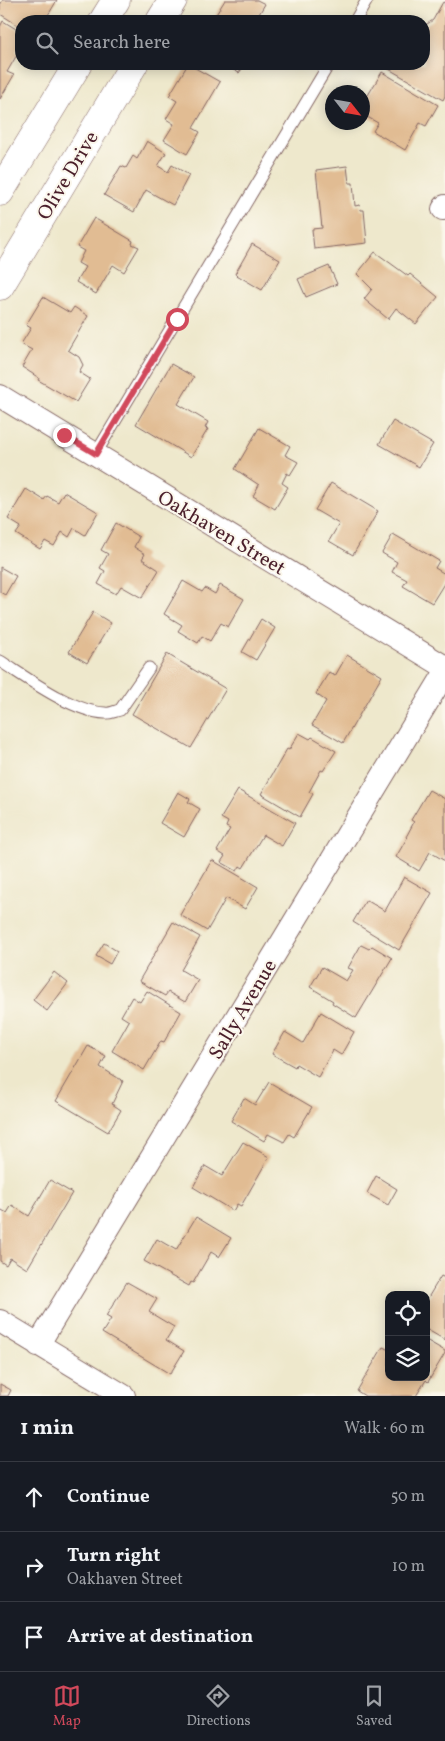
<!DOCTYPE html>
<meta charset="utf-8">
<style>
body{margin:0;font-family:Vollkorn,serif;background:#242831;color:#f1f3f6}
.controls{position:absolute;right:15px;bottom:15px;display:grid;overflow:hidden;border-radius:10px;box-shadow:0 2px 12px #0003}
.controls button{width:45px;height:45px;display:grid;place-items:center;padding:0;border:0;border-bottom:1px solid #363941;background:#171b24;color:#f1f3f6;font:25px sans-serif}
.compass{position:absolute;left:325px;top:85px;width:45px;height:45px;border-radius:50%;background:#171b24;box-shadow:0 2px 12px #0003;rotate:121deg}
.stop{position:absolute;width:15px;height:15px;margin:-11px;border:4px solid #d1495b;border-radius:50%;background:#fff}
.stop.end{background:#d1495b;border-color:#fff;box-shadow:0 1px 5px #0008}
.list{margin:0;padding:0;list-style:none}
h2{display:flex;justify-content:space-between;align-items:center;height:65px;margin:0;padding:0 20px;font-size:21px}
h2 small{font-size:16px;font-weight:400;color:#9ea1a6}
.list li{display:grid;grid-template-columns:32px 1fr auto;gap:15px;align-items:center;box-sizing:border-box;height:70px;padding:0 20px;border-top:1px solid #363941}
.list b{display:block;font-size:19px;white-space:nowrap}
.list p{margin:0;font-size:16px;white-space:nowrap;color:#9ea1a6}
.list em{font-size:16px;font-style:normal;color:#9ea1a6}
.icon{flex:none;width:28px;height:28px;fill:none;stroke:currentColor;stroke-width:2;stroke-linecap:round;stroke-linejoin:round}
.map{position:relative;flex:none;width:445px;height:1396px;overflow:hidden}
.search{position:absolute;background:#171b24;box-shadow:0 2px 12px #0003;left:15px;right:15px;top:15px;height:55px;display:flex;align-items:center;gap:12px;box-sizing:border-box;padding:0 18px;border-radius:20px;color:#9ea1a6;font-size:19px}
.sheet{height:275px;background:#171b24}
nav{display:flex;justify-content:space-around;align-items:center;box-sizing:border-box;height:70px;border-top:1px solid #363941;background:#171b24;font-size:14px;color:#9ea1a6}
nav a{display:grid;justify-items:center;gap:2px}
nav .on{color:#d1495b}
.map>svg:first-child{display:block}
.building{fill:#e1bc93}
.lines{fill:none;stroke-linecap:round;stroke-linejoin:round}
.service-casing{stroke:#836563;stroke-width:13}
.minor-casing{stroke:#836563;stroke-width:24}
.secondary-casing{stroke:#836563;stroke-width:29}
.service{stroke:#fff;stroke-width:11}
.minor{stroke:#fff;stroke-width:22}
.secondary{stroke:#fff;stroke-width:28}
.route{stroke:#d1495b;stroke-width:6}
.labels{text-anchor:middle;stroke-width:4;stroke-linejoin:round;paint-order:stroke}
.street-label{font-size:20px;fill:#4a1f2b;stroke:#fbf7ec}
</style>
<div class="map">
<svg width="445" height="1396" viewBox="0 0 445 1396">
<rect width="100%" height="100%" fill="#fbf7ec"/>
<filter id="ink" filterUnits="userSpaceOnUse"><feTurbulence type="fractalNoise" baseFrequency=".02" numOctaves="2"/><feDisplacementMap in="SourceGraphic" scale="10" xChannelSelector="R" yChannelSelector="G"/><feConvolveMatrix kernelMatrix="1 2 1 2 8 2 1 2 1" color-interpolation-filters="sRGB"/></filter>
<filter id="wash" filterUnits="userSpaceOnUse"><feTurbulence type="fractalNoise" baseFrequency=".0096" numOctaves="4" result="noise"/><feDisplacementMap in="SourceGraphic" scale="20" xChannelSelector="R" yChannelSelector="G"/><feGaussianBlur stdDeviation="1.12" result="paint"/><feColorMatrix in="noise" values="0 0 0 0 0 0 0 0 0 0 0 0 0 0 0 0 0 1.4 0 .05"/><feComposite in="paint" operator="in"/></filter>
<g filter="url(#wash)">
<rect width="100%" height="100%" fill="#eee8cc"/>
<g id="blocks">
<path class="building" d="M3 0H57L50 12 47 16 45 15 42 21H21V27L0 14V5Z
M225 0H257L265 4 255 21H212Z
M443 2 445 3V96L443 100 380 64H424V26L433 20Z
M3 21 21 32V43L16 51 18 53 7 72 14 75 0 99V27Z
M188 64 220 82 193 128 200 132 187 154 164 140 174 124 166 119 177 101 169 96Z
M223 64H245L239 73Z
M382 72 438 105 426 126 420 123 405 150 373 131 378 123 362 114V105Z
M147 141 166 153 158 166 168 172 172 165 189 175 173 205 146 190 134 212 104 195 121 166 126 168 133 156 137 159Z
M347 166 349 183H353L355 206 360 205 361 210H364L367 243 314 249 312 229 322 228 316 170Z
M94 218 133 241 132 244 139 247 124 272 113 265 96 294 76 282 85 267 78 263 84 251 77 247Z
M252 244 280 260 262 290 235 274Z
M375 252 408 276 410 274 438 297 416 324 396 308 388 319 364 299 372 289 357 274Z
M329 266 337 284 306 297 298 279Z
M43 297 70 313 74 307 88 316 68 350 79 357 83 365 79 372 90 379 76 402 38 380 39 378 22 367 32 350 21 344 31 328 26 325Z
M171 364 194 377 178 404 208 422 205 428 208 429 191 457 136 424Z
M393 421 433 444 419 467 379 444Z
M259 428 290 446 285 455 298 462 290 475 287 473 282 483 288 487 275 509 253 496 259 485 235 469Z
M331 483 378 511 353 555 329 541 339 524 315 510Z
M26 489 44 500 47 496 58 502 64 492 98 512 85 535 74 528 69 537 62 532 54 546 45 541 40 549 16 534 21 527 8 519Z
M116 523 139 537 134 547 145 554 142 559 159 570 142 598 121 586 116 594 98 584 105 571 100 568 108 554 101 550Z
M393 534 439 561 435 568 445 574V582L432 603 403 586 407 580 392 572 397 562 382 553Z
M0 567 16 576 5 595 0 592Z
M183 581 202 592 205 588 215 594 220 585 244 599 228 627 221 623 210 641 202 636 198 643 178 631 182 625 164 614Z
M93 612 111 623 87 663 69 652Z
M261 619 275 628 256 660 242 652Z
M167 654 226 689 191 748 132 714Z
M347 655 382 676 343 743 312 725 326 701 316 694 329 672 335 676Z
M299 733 310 739 312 737 336 751 323 771 321 770 309 792 313 794 300 817 261 794 287 749 289 750Z
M238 790 295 823 282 846 263 835 243 868 240 866 237 871 221 862 225 856 217 851 230 829 226 827 228 822 221 818Z
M429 790 445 799V861L430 852 419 871 396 857 407 838 406 837 414 822 411 820Z
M178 792 190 799 188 802 200 809 184 837 160 823Z
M212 860 258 887 245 909 226 898 207 931 180 915Z
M404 877 432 893 399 950 353 922 366 900 385 911Z
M173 922 200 937 181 970 198 980 185 1002 168 992 165 996 139 981Z
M104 943 117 951 110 964 96 956Z
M361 945 369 949 372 946 392 958 356 1018 332 1003 333 1001 310 987 322 967 346 981 353 970 348 968Z
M54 972 68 983 47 1011 33 1000Z
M147 991 181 1012 164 1042 161 1041 144 1070 112 1051 129 1021 121 1016 132 997 140 1002Z
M321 1012 354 1032 341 1055 333 1050 318 1077 296 1064 295 1067 272 1054 285 1032 303 1043Z
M88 1046 106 1056 100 1067 123 1081 112 1104 121 1110 108 1132 56 1101Z
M269 1082 312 1107 294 1137 289 1134 284 1142 268 1134 264 1141 231 1121 244 1098 255 1105Z
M243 1142 269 1157 241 1206 237 1204 233 1211 193 1187 205 1166 222 1176Z
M376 1176 397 1189 388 1205 367 1193Z
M50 1180 72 1193 27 1269 10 1258 6 1265 0 1261V1209L7 1213 12 1205 29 1216Z
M196 1217 231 1238 219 1257 211 1252 193 1283 191 1282 189 1286 144 1261 157 1239 176 1250Z
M441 1276 445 1278V1340L426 1329V1301Z
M127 1282 157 1299 149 1312 174 1327 166 1340 184 1351 170 1374 102 1333 111 1319 106 1316Z
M426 1340 445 1351V1353L428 1382 426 1380 416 1396H365L357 1391 383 1347 389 1350V1377H426Z
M0 1384 11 1390 8 1396H0Z"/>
</g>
</g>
<g filter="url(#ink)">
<use href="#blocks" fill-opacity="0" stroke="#836563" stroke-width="1"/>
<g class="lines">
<g class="service-casing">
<path id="service" d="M355 21 367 0
M95 455 329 64
M0 661C27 678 73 712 105 713 109 714 115 711 120 710L149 668"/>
</g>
<g class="minor-casing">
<path id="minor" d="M443 209 445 206
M0 396 445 667
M0 1321 124 1396
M38 1345 445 673"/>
</g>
<g class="secondary-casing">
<path id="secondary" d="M103 21 116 0
M160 21 173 0
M0 192 78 64
M0 286 134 64"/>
</g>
<use href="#service" class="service"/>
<use href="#minor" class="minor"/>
<use href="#secondary" class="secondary"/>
</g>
</g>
<g class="lines" filter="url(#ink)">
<path class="route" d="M64 435 96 454 177 319"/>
</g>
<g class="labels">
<g class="street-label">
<text transform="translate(67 175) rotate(-59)" y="7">Olive Drive</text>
<text transform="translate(222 532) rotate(31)" y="7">Oakhaven Street</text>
<text transform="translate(242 1009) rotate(-59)" y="7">Sally Avenue</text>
</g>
</g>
</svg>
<div class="controls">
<button><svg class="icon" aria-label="locate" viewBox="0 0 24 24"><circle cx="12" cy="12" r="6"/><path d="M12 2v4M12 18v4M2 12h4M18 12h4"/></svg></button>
<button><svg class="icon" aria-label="layers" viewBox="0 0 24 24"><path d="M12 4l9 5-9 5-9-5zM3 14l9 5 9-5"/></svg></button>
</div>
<svg class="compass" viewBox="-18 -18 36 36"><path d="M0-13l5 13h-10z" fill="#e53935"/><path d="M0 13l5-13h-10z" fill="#9ea1a6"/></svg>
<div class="stop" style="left:177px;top:319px"></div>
<div class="stop end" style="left:64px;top:435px"></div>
<div class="search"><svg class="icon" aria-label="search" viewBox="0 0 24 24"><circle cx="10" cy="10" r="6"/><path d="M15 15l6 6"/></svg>Search here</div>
</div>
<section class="sheet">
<h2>1 min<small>Walk · 60 m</small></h2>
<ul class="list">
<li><svg class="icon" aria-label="ahead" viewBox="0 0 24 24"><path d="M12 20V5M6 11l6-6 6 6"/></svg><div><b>Continue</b></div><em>50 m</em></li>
<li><svg class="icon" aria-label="right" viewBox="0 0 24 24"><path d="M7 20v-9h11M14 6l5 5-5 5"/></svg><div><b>Turn right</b><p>Oakhaven Street</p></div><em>10 m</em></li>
<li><svg class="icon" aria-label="arrive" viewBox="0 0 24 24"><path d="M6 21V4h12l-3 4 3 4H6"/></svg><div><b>Arrive at destination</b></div></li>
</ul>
</section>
<nav>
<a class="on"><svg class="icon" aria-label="map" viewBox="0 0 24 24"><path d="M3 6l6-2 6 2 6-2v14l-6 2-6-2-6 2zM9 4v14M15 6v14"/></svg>Map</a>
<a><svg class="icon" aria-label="directions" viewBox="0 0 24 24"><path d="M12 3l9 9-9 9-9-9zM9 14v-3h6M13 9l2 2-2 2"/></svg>Directions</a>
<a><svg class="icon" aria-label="saved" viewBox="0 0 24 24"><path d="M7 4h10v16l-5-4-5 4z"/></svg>Saved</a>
</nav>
